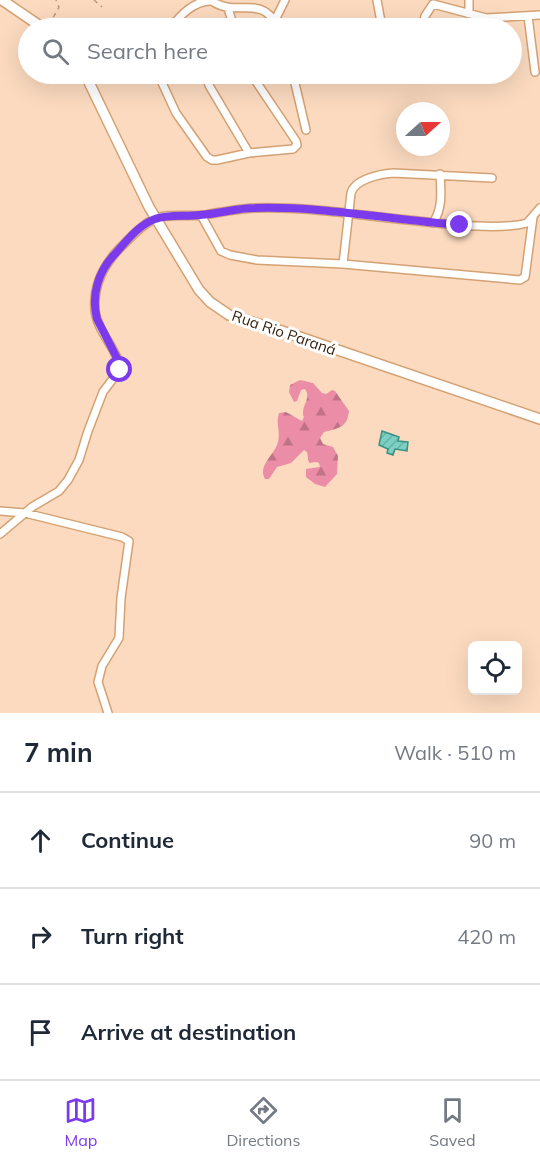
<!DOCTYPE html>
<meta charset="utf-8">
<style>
body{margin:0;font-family:Mulish,sans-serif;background:#f2f2f3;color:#1f2937}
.controls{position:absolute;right:18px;bottom:18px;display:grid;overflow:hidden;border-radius:9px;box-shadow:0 6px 24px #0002}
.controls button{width:54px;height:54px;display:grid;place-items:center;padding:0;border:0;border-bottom:2px solid #e0e1e3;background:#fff;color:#1f2937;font:30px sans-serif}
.compass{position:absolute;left:396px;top:102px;width:54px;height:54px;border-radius:50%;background:#fff;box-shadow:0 6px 24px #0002;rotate:69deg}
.stop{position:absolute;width:18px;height:18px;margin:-14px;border:4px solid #7c3aed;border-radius:50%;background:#fff}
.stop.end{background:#7c3aed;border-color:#fff;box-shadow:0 2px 6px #0008}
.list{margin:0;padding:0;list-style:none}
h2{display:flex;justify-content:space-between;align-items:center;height:78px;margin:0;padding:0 24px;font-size:26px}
h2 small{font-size:20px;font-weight:400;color:#747a83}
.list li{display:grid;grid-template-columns:39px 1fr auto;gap:18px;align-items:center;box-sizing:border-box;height:96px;padding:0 24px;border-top:2px solid #e0e1e3}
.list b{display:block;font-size:22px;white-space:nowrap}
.list em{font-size:20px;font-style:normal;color:#747a83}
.icon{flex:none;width:33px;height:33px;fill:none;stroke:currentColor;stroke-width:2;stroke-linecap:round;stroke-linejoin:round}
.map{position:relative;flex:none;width:540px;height:713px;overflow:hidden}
.search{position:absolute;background:#fff;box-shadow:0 6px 24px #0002;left:18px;right:18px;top:18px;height:66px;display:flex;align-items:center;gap:15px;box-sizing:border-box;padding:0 21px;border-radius:33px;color:#747a83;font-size:22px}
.sheet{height:366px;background:#fff}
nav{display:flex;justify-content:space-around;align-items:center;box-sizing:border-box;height:84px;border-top:2px solid #e0e1e3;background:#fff;font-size:16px;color:#747a83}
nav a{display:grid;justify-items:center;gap:3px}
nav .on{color:#7c3aed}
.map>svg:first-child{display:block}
.forest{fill:url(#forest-firs)}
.building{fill:url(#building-hatch);stroke:#399184;stroke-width:1.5}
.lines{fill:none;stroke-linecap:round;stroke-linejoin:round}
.minor-casing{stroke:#d4a173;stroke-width:10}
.tertiary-casing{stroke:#d4a173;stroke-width:12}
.path{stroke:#b49880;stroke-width:1.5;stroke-dasharray:4.5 4.5;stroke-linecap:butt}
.minor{stroke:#fff;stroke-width:7}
.tertiary{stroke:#fff;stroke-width:9}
.route{stroke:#7c3aed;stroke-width:8}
.labels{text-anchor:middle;stroke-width:6;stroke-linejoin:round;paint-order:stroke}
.street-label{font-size:15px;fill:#36220f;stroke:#fff}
</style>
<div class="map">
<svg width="540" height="713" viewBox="0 0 540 713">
<defs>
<pattern id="forest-firs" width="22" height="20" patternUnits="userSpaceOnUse" patternTransform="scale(1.5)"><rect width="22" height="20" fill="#ec8da8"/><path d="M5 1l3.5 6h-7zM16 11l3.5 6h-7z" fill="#c07387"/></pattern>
<pattern id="building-hatch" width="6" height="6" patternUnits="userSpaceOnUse" patternTransform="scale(1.5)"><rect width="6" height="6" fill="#7ad0c2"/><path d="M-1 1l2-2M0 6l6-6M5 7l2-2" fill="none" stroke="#6ab2a6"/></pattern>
</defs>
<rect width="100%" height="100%" fill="#fbdabf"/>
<path class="forest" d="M300 380 313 383 322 393 326 394 332 390 335 391 349 411C347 428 339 428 324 432L320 438 323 444 333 447 338 456 337 474 325 487 315 484 306 477V469L320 467 319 463 316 462 309 463 307 452 304 450 291 463 277 467 269 479H265C258 466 272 457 277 445 282 433 275 425 279 413L286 412 302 421C306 413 303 421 303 412 304 402 311 398 305 389L301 390 297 401 294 402 289 392 290 385Z"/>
<path class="building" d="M382 431 399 437 398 441 408 442 407 451 395 449 393 455 387 453 388 449 379 445Z"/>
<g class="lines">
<g class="minor-casing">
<path id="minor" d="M377 0 381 22 380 28
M212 1C231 14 250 3 264 11 271 15 277 23 282 28
M228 8 234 28
M469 14V0
M528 16 535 72
M492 19 493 28
M275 20 285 0
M176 21 186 28
M171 28C180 15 195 0 212 1
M318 28H323
M422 28 425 16 433 4 486 18 540 15
M158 74 176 113 207 157 212 160H217L249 153 293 149 297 145 296 141 251 74
M204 74 210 87 249 153
M292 74 294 79 311 74
M294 79 306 130
M201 215 221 251 230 255 257 260 343 264 520 280 525 277 533 217
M433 223C443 208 441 192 440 174
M343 264 351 193C355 179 380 174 393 173L492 178
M0 511 25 513 122 537 129 541 121 598 119 638 102 666 98 682 108 713
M0 534 32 507 59 491 68 480 79 460 88 431 103 392 121 368C116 348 97 331 95 310 93 286 103 266 119 249 130 238 140 226 154 219 168 213 188 217 204 215 221 212 237 209 254 208 305 206 357 215 408 220 439 223 498 231 527 223L540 208"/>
</g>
<g class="tertiary-casing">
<path id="tertiary" d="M2 0 43 28
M85 74 149 207 199 290 210 302 229 315 285 332 540 419"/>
</g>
<path class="path" d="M94 0 102 7
M49 25 59 7 56 0"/>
<use href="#minor" class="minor"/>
<use href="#tertiary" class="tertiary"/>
</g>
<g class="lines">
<path class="route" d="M120 370V364L97 319C91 296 98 272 114 255 125 243 138 225 155 219 168 214 186 217 200 215 219 214 236 208 255 208 323 206 392 220 460 225"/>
</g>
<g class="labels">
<g class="street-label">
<text transform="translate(284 333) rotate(19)" y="5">Rua Rio Paraná</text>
</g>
</g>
</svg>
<div class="controls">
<button><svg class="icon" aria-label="locate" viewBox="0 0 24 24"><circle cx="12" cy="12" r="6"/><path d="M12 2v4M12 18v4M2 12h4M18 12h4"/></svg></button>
</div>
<svg class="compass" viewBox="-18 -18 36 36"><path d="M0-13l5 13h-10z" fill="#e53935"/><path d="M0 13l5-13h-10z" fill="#747a83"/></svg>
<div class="stop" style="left:120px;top:370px"></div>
<div class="stop end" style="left:460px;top:225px"></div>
<div class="search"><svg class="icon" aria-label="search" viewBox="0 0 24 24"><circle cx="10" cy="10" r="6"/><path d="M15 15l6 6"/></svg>Search here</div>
</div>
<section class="sheet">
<h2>7 min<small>Walk · 510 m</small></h2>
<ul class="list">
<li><svg class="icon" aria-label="ahead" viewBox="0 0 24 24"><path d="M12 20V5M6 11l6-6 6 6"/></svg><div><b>Continue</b></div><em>90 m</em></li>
<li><svg class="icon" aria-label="right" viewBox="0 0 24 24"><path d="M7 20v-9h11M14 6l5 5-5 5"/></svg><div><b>Turn right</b></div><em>420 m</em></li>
<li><svg class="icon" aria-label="arrive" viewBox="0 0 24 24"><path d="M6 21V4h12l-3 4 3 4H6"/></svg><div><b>Arrive at destination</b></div></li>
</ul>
</section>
<nav>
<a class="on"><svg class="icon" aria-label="map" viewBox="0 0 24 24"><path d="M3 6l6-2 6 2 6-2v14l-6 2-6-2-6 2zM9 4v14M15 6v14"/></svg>Map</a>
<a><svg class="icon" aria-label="directions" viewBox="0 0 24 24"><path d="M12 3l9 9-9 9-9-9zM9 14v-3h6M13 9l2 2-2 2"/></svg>Directions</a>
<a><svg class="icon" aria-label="saved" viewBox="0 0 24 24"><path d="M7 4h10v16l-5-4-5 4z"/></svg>Saved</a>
</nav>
